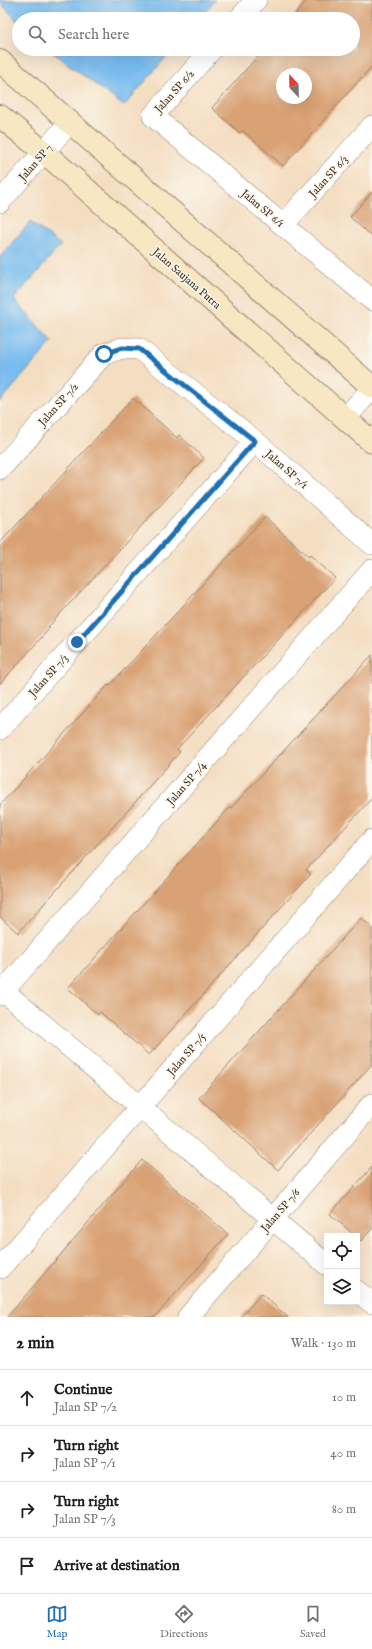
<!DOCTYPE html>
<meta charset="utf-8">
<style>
body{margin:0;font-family:"IM FELL English",serif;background:#f2f2f2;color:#202124}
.controls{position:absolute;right:12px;bottom:12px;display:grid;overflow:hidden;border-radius:0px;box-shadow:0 4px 16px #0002}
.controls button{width:36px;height:36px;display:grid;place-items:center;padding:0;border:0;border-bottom:1px solid #e0e0e0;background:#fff;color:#202124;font:20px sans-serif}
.compass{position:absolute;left:276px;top:68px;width:36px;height:36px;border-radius:50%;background:#fff;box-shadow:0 4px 16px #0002;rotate:338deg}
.stop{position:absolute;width:12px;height:12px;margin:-9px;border:3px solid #1f6fb2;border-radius:50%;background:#fff}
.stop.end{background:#1f6fb2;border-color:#fff;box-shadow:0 1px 4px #0008}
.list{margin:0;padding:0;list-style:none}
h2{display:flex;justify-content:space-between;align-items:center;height:52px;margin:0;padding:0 16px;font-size:17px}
h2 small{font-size:13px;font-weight:400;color:#757577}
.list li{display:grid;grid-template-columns:26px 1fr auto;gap:12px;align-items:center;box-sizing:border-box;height:56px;padding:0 16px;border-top:1px solid #e0e0e0}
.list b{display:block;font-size:15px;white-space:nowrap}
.list p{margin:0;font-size:13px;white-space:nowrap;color:#757577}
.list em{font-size:13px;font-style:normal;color:#757577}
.icon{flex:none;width:22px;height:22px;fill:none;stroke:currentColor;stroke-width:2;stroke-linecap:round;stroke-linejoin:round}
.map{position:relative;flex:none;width:372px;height:1317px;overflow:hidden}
.search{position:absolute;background:#fff;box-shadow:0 4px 16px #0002;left:12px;right:12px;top:12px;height:44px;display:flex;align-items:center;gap:10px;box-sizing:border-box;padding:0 14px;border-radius:22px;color:#757577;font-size:15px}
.sheet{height:276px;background:#fff}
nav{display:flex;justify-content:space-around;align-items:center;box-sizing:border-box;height:56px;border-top:1px solid #e0e0e0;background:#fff;font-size:11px;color:#757577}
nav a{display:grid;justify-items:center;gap:2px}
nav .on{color:#1f6fb2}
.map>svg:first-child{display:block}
.water{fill:#79bcef;stroke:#5a7386}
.building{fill:#d9a275;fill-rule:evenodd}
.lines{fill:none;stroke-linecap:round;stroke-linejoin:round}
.street-casing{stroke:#988470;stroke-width:22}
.secondary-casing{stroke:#988470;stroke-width:24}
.street{stroke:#fff;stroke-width:21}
.secondary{stroke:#f7e8c3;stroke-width:22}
.route{stroke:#1f6fb2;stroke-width:5}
.labels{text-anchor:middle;stroke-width:3;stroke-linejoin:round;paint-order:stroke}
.street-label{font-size:11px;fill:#3b2a1e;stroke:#fbf7ec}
</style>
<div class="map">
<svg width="372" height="1317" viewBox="0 0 372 1317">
<rect width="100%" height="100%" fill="#fbf7ec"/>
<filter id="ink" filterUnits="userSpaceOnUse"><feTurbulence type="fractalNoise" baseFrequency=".025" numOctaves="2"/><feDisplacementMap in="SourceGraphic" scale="8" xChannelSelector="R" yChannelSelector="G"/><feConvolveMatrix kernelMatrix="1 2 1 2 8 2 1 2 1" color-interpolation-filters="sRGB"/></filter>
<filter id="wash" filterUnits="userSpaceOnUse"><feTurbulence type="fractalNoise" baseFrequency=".012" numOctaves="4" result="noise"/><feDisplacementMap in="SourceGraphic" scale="16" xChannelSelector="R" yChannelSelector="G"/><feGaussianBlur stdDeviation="0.9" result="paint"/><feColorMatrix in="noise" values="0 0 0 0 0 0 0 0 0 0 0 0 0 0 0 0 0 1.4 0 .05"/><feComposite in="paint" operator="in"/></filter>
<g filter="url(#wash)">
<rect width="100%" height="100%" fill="#f4dec2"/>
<path class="water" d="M0 0H215L199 19H19V23L0 2Z
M48 49H173L124 106Z
M30 222 61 245 14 299 52 342 0 402V257Z"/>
<g id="blocks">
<path class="building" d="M307 0H372V66L283 166 243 131 240 133 212 108 264 49H353V19H291ZM282 74H306V98H282Z
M372 192V237L350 217Z
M133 398 177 438 179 435 204 458 48 627 50 628 0 684V543Z
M265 517 309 557 310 555 335 578 177 749 180 752 18 933 0 917V805L108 685 109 686Z
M372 655V798L306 870 311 874 149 1055 100 1012 98 1015 68 988 230 807 231 808Z
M361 918 372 927V1064L278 1170 199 1098Z
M142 1160 228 1234 155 1317H7Z
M372 1167V1229L361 1241 330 1214Z
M261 1294 288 1317H241Z"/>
</g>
</g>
<g filter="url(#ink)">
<use href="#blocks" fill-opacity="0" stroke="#988470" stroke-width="1"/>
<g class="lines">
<g class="street-casing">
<path id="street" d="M239 19 256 0
M212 49 153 116 372 300
M0 202 70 122
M283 225 372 126
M345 418 372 389
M0 469 104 354 122 348 139 349 255 441 372 544
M0 729 255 441
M0 988 327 1265
M0 995 372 570
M0 1268 372 840
M357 1291 372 1303
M188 1317 372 1104"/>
</g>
<g class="secondary-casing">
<path id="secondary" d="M0 61 372 387
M0 116 44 152 372 442"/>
</g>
<use href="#street" class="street"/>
<use href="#secondary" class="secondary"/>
</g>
</g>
<g class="lines" filter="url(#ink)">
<path class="route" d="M77 642 255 441 139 349 122 348 104 354"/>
</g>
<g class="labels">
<g class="street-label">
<text transform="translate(174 91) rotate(-48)" y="4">Jalan SP 6/2</text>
<text transform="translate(35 162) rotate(-49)" y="4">Jalan SP 7</text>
<text transform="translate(328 176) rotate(-48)" y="4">Jalan SP 6/3</text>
<text transform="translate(263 208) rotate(40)" y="4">Jalan SP 6/1</text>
<text transform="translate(187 278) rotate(41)" y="4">Jalan Saujana Putra</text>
<text transform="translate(58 404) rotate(-48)" y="4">Jalan SP 7/2</text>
<text transform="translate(287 469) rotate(41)" y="4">Jalan SP 7/1</text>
<text transform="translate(48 675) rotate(-48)" y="4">Jalan SP 7/3</text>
<text transform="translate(186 783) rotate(-49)" y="4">Jalan SP 7/4</text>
<text transform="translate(186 1054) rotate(-49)" y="4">Jalan SP 7/5</text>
<text transform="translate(280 1210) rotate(-49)" y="4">Jalan SP 7/6</text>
</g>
</g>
</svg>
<div class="controls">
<button><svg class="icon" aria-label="locate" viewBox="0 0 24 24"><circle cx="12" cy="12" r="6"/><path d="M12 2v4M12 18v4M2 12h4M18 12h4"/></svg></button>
<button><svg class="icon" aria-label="layers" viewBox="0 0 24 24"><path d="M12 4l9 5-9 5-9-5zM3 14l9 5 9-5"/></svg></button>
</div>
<svg class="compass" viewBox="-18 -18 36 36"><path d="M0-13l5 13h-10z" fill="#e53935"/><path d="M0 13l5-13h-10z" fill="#757577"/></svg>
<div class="stop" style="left:104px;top:354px"></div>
<div class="stop end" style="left:77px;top:642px"></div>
<div class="search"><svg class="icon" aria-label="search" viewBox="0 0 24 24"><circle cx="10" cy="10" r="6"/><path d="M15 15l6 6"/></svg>Search here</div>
</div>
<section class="sheet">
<h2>2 min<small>Walk · 130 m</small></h2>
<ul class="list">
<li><svg class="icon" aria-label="ahead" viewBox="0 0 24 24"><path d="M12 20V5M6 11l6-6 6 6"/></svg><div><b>Continue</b><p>Jalan SP 7/2</p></div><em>10 m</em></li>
<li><svg class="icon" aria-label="right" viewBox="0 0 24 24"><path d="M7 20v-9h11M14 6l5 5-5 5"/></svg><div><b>Turn right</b><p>Jalan SP 7/1</p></div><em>40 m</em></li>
<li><svg class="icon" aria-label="right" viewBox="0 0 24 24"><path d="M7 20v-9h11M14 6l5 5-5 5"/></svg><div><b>Turn right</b><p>Jalan SP 7/3</p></div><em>80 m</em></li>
<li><svg class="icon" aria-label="arrive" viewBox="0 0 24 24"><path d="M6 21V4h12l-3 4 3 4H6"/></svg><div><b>Arrive at destination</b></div></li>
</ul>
</section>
<nav>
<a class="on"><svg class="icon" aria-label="map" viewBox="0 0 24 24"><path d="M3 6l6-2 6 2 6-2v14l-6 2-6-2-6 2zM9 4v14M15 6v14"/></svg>Map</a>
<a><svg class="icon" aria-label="directions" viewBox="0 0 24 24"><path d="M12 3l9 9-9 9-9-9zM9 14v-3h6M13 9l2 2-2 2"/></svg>Directions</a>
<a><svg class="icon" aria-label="saved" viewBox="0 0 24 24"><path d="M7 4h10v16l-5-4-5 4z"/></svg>Saved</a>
</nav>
